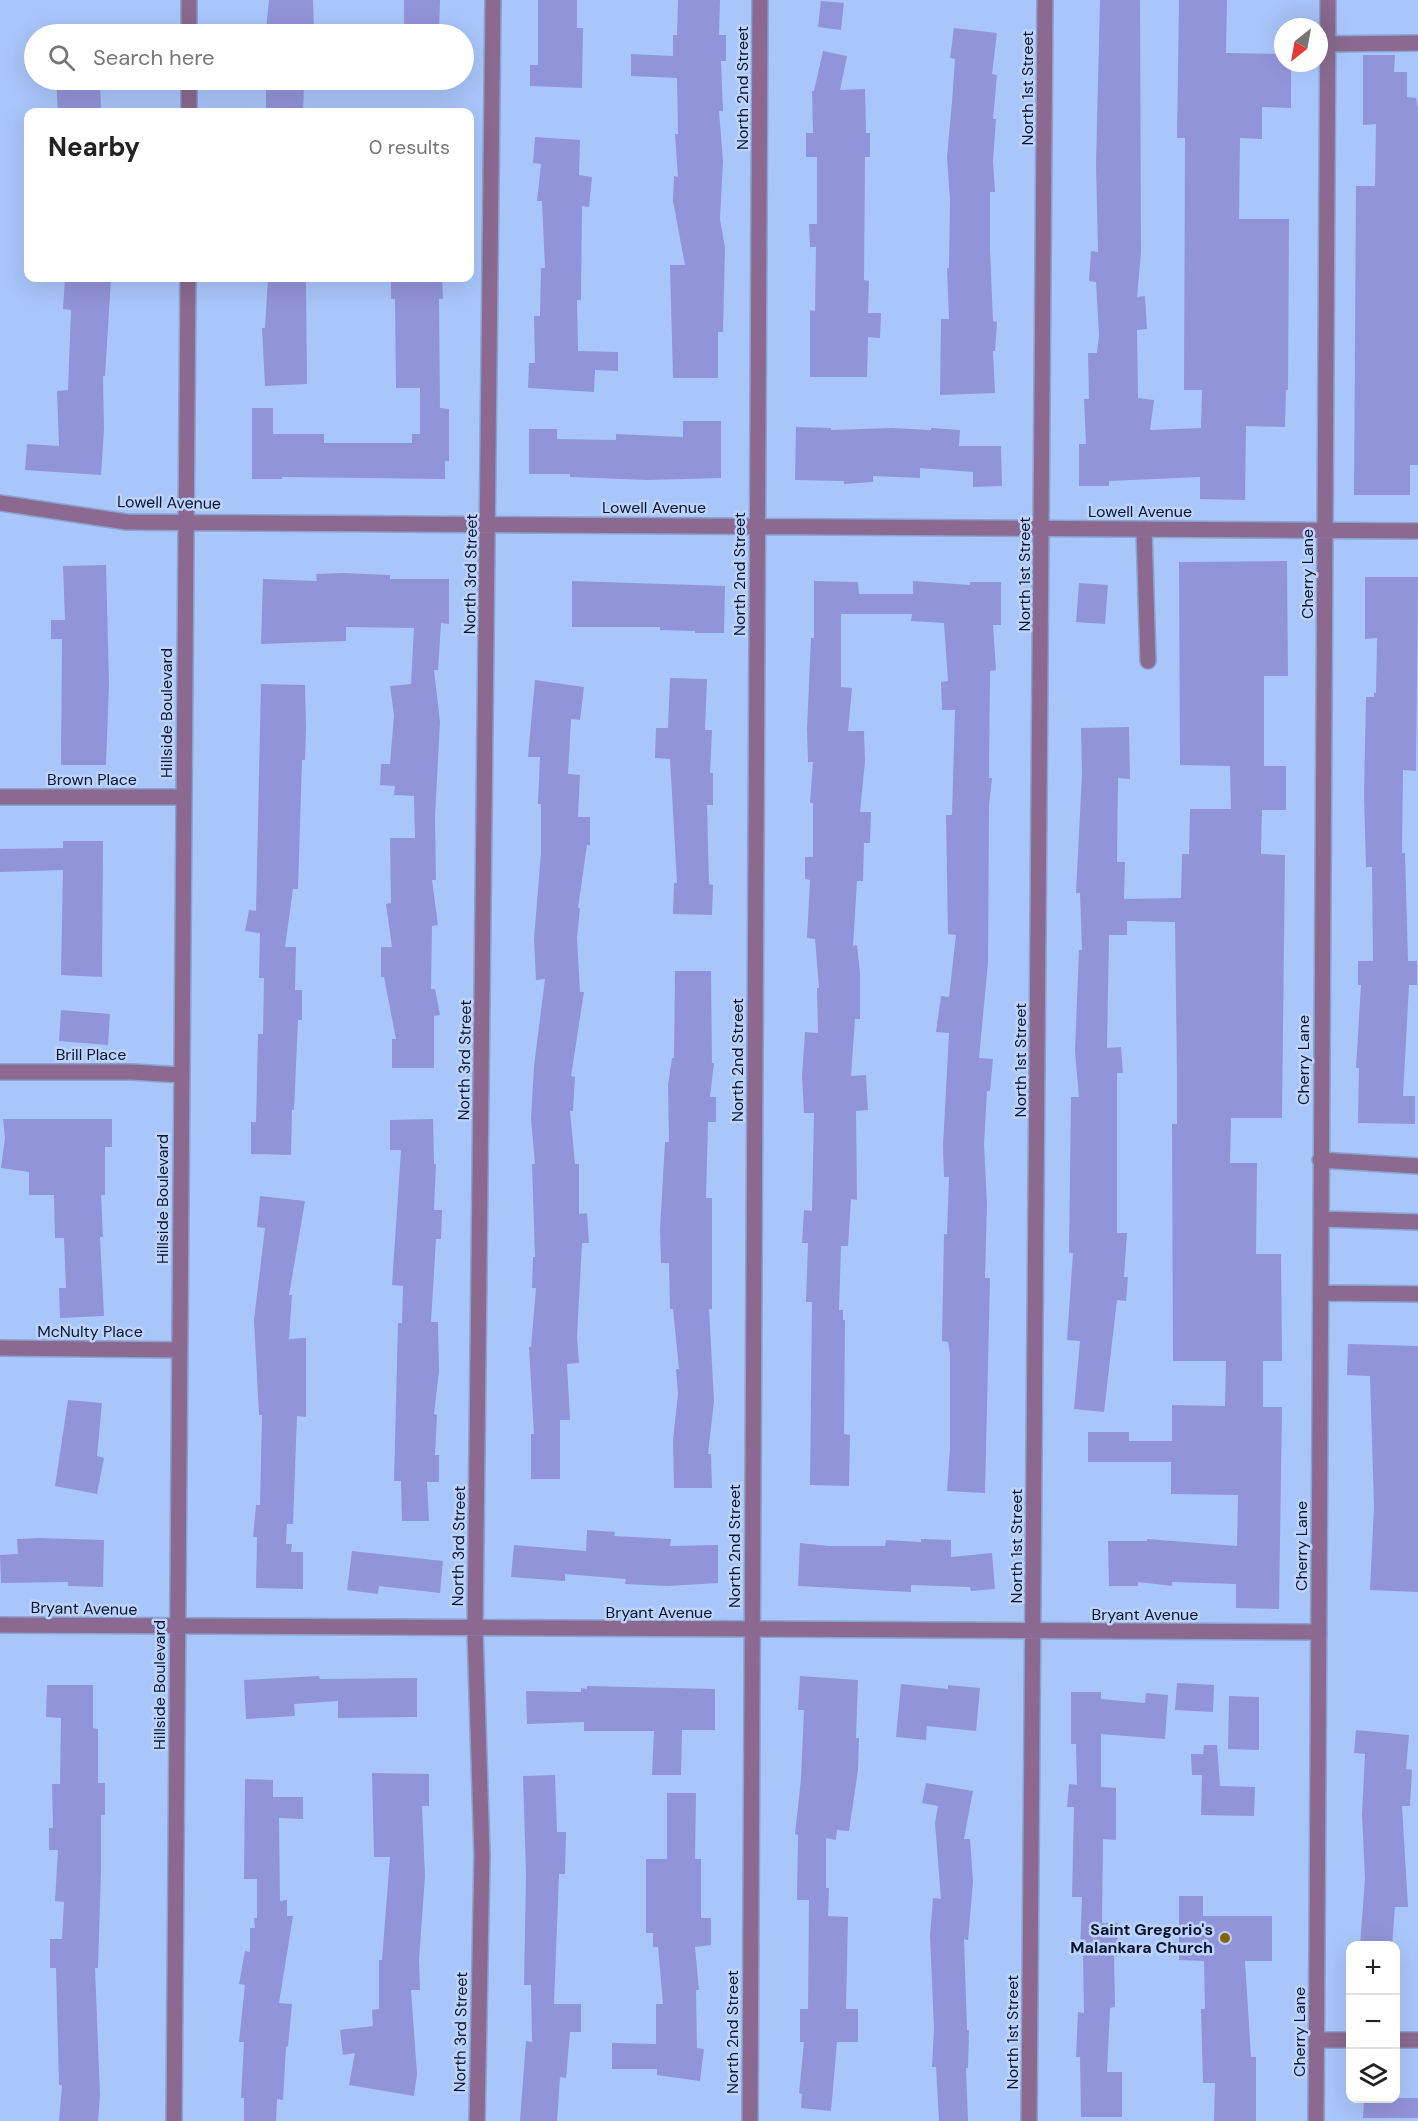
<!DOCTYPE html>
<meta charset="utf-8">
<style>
body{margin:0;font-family:"DM Sans",sans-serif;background:#f2f2f2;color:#222}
.controls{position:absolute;right:18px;bottom:18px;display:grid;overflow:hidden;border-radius:12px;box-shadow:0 6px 24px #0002}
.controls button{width:54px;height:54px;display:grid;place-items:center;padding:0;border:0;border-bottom:2px solid #e0e0e0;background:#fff;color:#222;font:30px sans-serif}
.compass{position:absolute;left:1274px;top:18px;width:54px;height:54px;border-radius:50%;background:#fff;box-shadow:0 6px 24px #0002;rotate:211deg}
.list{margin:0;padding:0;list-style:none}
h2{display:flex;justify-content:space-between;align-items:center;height:78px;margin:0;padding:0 24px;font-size:26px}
h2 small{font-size:20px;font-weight:400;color:#767676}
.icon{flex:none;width:33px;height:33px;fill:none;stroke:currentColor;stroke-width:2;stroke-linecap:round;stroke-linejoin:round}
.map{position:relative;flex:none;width:1418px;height:2121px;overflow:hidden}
.search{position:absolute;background:#fff;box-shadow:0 6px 24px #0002;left:24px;top:24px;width:450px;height:66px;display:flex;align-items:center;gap:15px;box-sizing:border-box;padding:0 21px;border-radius:33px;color:#767676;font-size:22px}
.panel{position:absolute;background:#fff;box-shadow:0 6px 24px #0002;left:24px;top:108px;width:450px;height:174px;border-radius:12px}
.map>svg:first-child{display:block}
.building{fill:#9294d9}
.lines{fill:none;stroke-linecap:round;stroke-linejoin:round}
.minor-casing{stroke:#89a3d1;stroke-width:18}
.minor{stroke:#8b6990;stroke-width:15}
.poi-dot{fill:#876200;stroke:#bdd3fb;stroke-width:2}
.labels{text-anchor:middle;stroke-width:5;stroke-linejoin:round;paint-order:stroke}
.street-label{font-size:16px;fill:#0a162d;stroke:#bdd3fb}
.poi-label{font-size:16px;font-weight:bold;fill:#0a162d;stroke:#bdd3fb;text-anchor:end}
</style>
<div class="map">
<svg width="1418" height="2121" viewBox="0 0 1418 2121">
<rect width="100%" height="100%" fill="#a9c6fa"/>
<path class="building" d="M269 0H313L314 31 266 30Z
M404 0H440L439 34H404Z
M538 0H577V28H583L582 88 530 86V65H538Z
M678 0H720L719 35H726V61H721L723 111H719L723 161 720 219 725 248 723 332H718V378H673L670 265H685L673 201 674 176 678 177 675 134H678L677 78 631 76V54L673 56V35H677Z
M1100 0H1140L1141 252 1137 297 1145 296 1147 329 1137 330 1138 398 1154 400 1150 430 1201 428 1202 390H1184L1185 138H1177L1179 0H1227L1226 53 1283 54V63H1291V108L1262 107V139L1240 138 1239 219H1289L1288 390H1286L1285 427 1246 426 1245 500 1200 499V477L1109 481V486H1079V444H1086L1084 399H1089L1088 353H1097L1099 335 1096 282 1089 281 1091 251 1098 252 1096 164Z
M821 1 844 3 841 30 818 27Z
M954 28 997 33 992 74 997 75 993 119H996L993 161 995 192H990V250L993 321 997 322 995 351H993L995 393 940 395 941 319H949L947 268H949L950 200 947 157 952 102 955 59 950 58Z
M823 51 847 56 840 90 865 89 866 133H870V157H865L864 280 869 281 868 313H881L880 338 868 337 867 377H810V310L815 311 816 247H810L809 224H817V157H806V133H813L812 91H814Z
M1363 55H1395L1394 72H1407V97L1416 98 1418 109V465H1410V495H1354L1356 186H1375L1376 124 1363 125Z
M56 80H100L101 110 58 112Z
M266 87H304L303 112H266Z
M535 137 580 140 579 175 592 177 589 207 582 206 581 300H577L578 351 618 352V371L595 370 594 392 528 388 529 363H535L534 316H540L541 268H545L542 201H537L541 164 533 163Z
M65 278 111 279 105 376H103L104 429 101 475 25 470 27 444 59 446 57 391 68 390 71 310 63 309Z
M268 278H306L307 384 265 386 262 328H265Z
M391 278H442L443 299H439L440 408 449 409V461H445V479L282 477V479H252V408H273V434H324V443H412V434H420V388H396L395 299H391Z
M683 421H721V478L648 480 570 477V474H529V429H557V439L616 440V434L683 437Z
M796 427 831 428V430L892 428 931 430V428L960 430 959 446H1001L1002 486 973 487V472L920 468V478L873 476V482L844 484V481L795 480Z
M1287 561 1288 676H1264V766H1286V810H1262L1261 854 1285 855 1282 1118H1231L1230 1163H1257L1256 1254H1281L1282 1361H1263V1407H1282L1279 1609 1236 1608V1584L1172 1582V1586L1138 1582V1586H1109L1108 1541H1147V1539L1237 1546 1238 1495 1171 1494V1462H1088V1432H1129V1441H1172V1405L1225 1406 1226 1361H1173L1172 1124H1177V1074L1175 922 1127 921V935H1109L1107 1048 1121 1047 1123 1073H1117V1233H1127L1124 1277H1128L1126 1301 1117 1300 1104 1412 1074 1409 1080 1341 1067 1340 1073 1253H1069L1071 1097H1079L1075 1051 1079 950H1082L1080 893H1076L1082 774 1081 728 1129 727 1130 779 1118 778 1117 862H1125L1124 899 1181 898 1182 854H1189L1190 809H1231L1230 766 1180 765 1179 562Z
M106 565 109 684 106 765H61L62 639H51V620H65L63 566Z
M343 573 390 575V579H449V624L441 623 438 670H434L440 722 435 817 436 880H432L438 925 432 926 431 989H435L440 1015 434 1016V1068H392V1039H396L384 977H381V947H392L386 904 391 903 390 838H415L414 796 394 795 395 786 380 785 381 764H390L394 715 390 686 411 684 414 628 346 627V641L261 644 263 579 317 581 316 574Z
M1365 577H1418L1416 771 1403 770 1402 853H1405L1408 961H1417V985H1409L1403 1096H1415V1124L1358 1123 1359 1068H1356L1361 985H1358V961H1373L1372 867H1366L1364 794 1366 697H1374V693H1376L1377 638 1365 639Z
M572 581 725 586 724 633H695V631L660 630V627H572Z
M814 581 858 582 859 594H913V581L970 585V582H1001V625H993L996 670 990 671 989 778H992L989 806 988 963 979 1058 993 1059 990 1091H987L984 1144 987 1204 985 1278H990L985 1493 947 1491 950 1448V1354L948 1342 942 1341 944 1234H947L949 1177H944L943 1146 949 1033 936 1032 941 996 949 997 956 935 948 934 946 815H952L955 710H942L941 682 948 681 944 623 911 621 912 614H841V687L852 688 848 731H864L865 761 860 812H871L870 843H864L863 881H857L853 946 857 945 860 973V1019H855L851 1076 866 1075 868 1110 856 1111 857 1200 851 1199 848 1246H841L839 1310H843V1320H845L844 1434 850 1435 849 1486 810 1485 812 1302H806L808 1243H802L804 1210 812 1211 814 1113H804L802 1077 805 1032 818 1033 817 988H819L815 939 807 938 810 880 805 879V857H813V803H810L813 762H808L807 729 811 638H814Z
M1079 583 1108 585 1105 624 1076 622Z
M670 678 707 679 705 730H712L710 773H713V805H707L709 884 713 885 712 915 673 914 674 883H677L670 759 655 758 656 728H668Z
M535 680 584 687 580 720 571 719 568 774 580 775 578 817H590V845H587L578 908H580L577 938 580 992H584L571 1076 575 1077 573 1111H570L575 1164H579V1214L587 1213 589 1243H582L577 1337 579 1363 567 1364 570 1420H560V1479H531V1434H534L529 1347H531L536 1288H532L533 1257H535L532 1164H535L531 1119 534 1066 545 979 536 980 534 939 541 853V804H538L540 757H528Z
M261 684 305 685 306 728 305 760H302L298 889H293L285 947H296L295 990H302V1020H298L294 1110H292L291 1155 251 1154V1122H256L258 1034H263L264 978H259L260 933 245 931 249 910 256 911Z
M63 841H103L102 977 61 975 63 870 0 872V849L63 848Z
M675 971H711L712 1063H714L710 1097H716V1122H708L706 1198H712V1309H709L714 1401 708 1454H711L712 1488H674L673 1440 678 1394 676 1369H679L673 1309H670L669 1263H661L660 1229 665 1142H669L668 1085 672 1058H674Z
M61 1010 110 1014 108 1045 59 1041Z
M3 1119H112V1147H105V1195H101L103 1237H100L104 1316 60 1318 59 1288H66L64 1238H55L54 1195H29V1172L1 1168 5 1138Z
M433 1119 434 1164H436L434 1210H442L441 1239H436L431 1322H438L439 1371 434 1414 437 1415 435 1455H439V1482H427L429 1521H402L401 1481H394L398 1323H402L403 1286 392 1285 401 1150H390V1120Z
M260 1196 305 1201 289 1295H292L289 1339 306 1338V1417L297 1416 293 1524H287L286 1544H292L291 1552H303V1589L256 1588 257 1537H253L256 1505H260L262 1415H259L254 1320 265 1228 257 1227Z
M1348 1344 1418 1346V1592L1370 1590 1374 1507 1370 1376 1347 1375Z
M68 1400 102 1403 97 1456 104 1458 97 1494 55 1486Z
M587 1530 615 1532 614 1536 671 1539 670 1546 718 1545V1583L668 1586 625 1584 626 1579 565 1574V1581L511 1577 514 1545 586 1551Z
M39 1538 104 1540 103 1587 68 1586V1582L1 1583 0 1555 18 1554 17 1539Z
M921 1539 951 1540V1557L992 1553 995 1589 971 1591 970 1587 911 1585V1592L798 1586 800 1543 829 1546H885L886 1540 921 1542Z
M352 1551 443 1561 440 1593 379 1586 378 1594 347 1590Z
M319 1676 320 1679 417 1678V1717L338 1718V1701L294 1704 295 1716 246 1719 244 1680Z
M800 1676 858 1680 856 1738H859L858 1770 849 1831 837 1830 836 1840 826 1838V1888H829L828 1916 848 1917 846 2009H858V2042H837L831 2111 801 2108 802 2094 799 2093 804 2042H800V2009H808L809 1900H797L798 1835 795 1834 801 1779 804 1710H798Z
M1177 1683 1214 1685 1213 1712 1175 1710Z
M901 1684 948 1689V1685L980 1688 976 1731 927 1726 926 1740 896 1737Z
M47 1685H93V1728L98 1729V1783H105V1815H101V1870L98 1968H95L100 2095 98 2121H59L62 2085H59L56 1968H50V1939H62L64 1902 55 1901 58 1850H49V1828H53L52 1784H60L61 1718 46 1717Z
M587 1686 715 1689V1730H682L681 1775H652L654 1731H584V1722L527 1724 526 1691 581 1692V1688L587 1689Z
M1071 1692H1101V1699L1145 1703 1146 1693 1168 1695 1165 1739 1101 1734V1787L1116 1788V1840L1103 1839 1102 1923H1118L1117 1956 1114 1955 1115 2007 1110 2008 1107 2072H1122V2117H1081L1080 2057H1076L1078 2012 1084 2013 1083 1954H1080L1082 1897H1072L1074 1807H1067L1069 1784 1077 1785 1076 1744H1071Z
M1229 1696 1259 1697V1750L1228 1749Z
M1356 1730 1409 1735 1406 1769 1412 1770 1410 1806H1402L1408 1907H1395L1392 1946H1360L1365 1878 1362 1815 1365 1754 1354 1753Z
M1204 1745H1217L1220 1786 1255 1787 1254 1816 1201 1815 1202 1775H1192L1191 1754H1203Z
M372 1773 429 1774V1806H422L425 1876 419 1960 420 1990H411L417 2074 414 2096 349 2085 355 2053 343 2055 340 2030 373 2026 372 2010 379 2009V1960H382L390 1857H374Z
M555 1775 557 1832H566L565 1874H559L554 2004H581V2032H570L566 2078 560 2077 557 2121H520L526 2041 532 2042 531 1985H524L526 1874 523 1776Z
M245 1779 273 1780V1797H303V1819L279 1818 280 1901 287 1900V1916H293L279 2003 292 2004 288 2047 286 2046 283 2100 277 2099 276 2121H244V2098H241L244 2042H239L245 1985 239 1984 245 1951 250 1952V1928H255L254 1918H257V1879H244Z
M926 1783 973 1791 964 1839H970L973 1882 968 1940 964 1939 967 2030H969L968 2068H966L968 2121H939L936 2067H932L934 2029 930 1936 933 1898 941 1899 935 1823 938 1806 922 1803Z
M667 1793H696L695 1859H701V1918H711V1945L695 1947 699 1990H696L697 2048 704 2049 700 2081 657 2075V2069H612V2043L656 2044V2004H663L658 1947H653V1933H646V1859H667Z
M1179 1896H1203V1916H1272V1961H1245L1251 2057H1256V2121H1214L1215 2083H1203L1201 2009H1205L1204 1961 1179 1960Z
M1364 2098H1418V2118H1363Z"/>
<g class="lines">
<g class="minor-casing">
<path id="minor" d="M189 34V0
M1328 44 1418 43
M189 112V80
M0 503 127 522 1418 531
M1144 529 1148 661
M0 797H183
M0 1072H132L181 1075
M1320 1160 1418 1166
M1321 1219 1418 1222
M1321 1293 1418 1294
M0 1348 179 1350
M0 1625 1319 1632
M1316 2040H1350
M1396 2040H1418
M174 2121 188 278
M477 2121 482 1855 475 1629 493 0
M750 2121 760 0
M1029 2121 1045 0
M1316 2121 1328 0"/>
</g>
<use href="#minor" class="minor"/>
</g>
<circle class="poi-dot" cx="1225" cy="1938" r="6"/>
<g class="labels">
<g class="street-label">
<text transform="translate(742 88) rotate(-90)" y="6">North 2nd Street</text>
<text transform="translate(1027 88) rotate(-90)" y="6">North 1st Street</text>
<text transform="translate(169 502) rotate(1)" y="6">Lowell Avenue</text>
<text x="654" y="513">Lowell Avenue</text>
<text x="1140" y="517">Lowell Avenue</text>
<text transform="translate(470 574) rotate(-89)" y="6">North 3rd Street</text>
<text transform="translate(739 574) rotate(-90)" y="6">North 2nd Street</text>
<text transform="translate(1024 574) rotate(-90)" y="6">North 1st Street</text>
<text transform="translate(1307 574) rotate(-90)" y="6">Cherry Lane</text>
<text transform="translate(166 713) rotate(-90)" y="6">Hillside Boulevard</text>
<text x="92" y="785">Brown Place</text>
<text x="91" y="1060">Brill Place</text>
<text transform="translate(464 1060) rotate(-89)" y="6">North 3rd Street</text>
<text transform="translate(737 1060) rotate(-90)" y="6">North 2nd Street</text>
<text transform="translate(1020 1060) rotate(-90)" y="6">North 1st Street</text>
<text transform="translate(1303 1060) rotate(-90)" y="6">Cherry Lane</text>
<text transform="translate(162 1199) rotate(-90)" y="6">Hillside Boulevard</text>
<text x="90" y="1337">McNulty Place</text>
<text transform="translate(458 1546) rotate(-89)" y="6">North 3rd Street</text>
<text transform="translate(734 1546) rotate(-90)" y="6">North 2nd Street</text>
<text transform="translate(1016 1546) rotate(-90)" y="6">North 1st Street</text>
<text transform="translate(1301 1546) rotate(-90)" y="6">Cherry Lane</text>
<text transform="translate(84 1608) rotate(1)" y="6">Bryant Avenue</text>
<text x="659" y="1618">Bryant Avenue</text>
<text x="1145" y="1620">Bryant Avenue</text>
<text transform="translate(159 1685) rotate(-90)" y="6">Hillside Boulevard</text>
<text transform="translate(460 2032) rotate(-89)" y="6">North 3rd Street</text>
<text transform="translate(732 2032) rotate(-90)" y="6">North 2nd Street</text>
<text transform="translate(1012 2032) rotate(-90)" y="6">North 1st Street</text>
<text transform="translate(1299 2032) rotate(-90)" y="6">Cherry Lane</text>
</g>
<g class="poi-label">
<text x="1213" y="1935">Saint Gregorio's<tspan x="1213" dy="18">Malankara Church</tspan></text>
</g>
</g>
</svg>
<div class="controls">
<button>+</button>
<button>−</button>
<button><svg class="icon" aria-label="layers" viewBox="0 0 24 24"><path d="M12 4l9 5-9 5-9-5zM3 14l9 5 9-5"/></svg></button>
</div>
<svg class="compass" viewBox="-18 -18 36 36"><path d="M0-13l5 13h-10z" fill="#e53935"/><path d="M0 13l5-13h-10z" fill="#767676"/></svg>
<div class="search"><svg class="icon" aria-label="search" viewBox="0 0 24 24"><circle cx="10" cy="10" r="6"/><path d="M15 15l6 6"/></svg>Search here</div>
<section class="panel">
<h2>Nearby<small>0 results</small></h2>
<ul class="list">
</ul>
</section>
</div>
